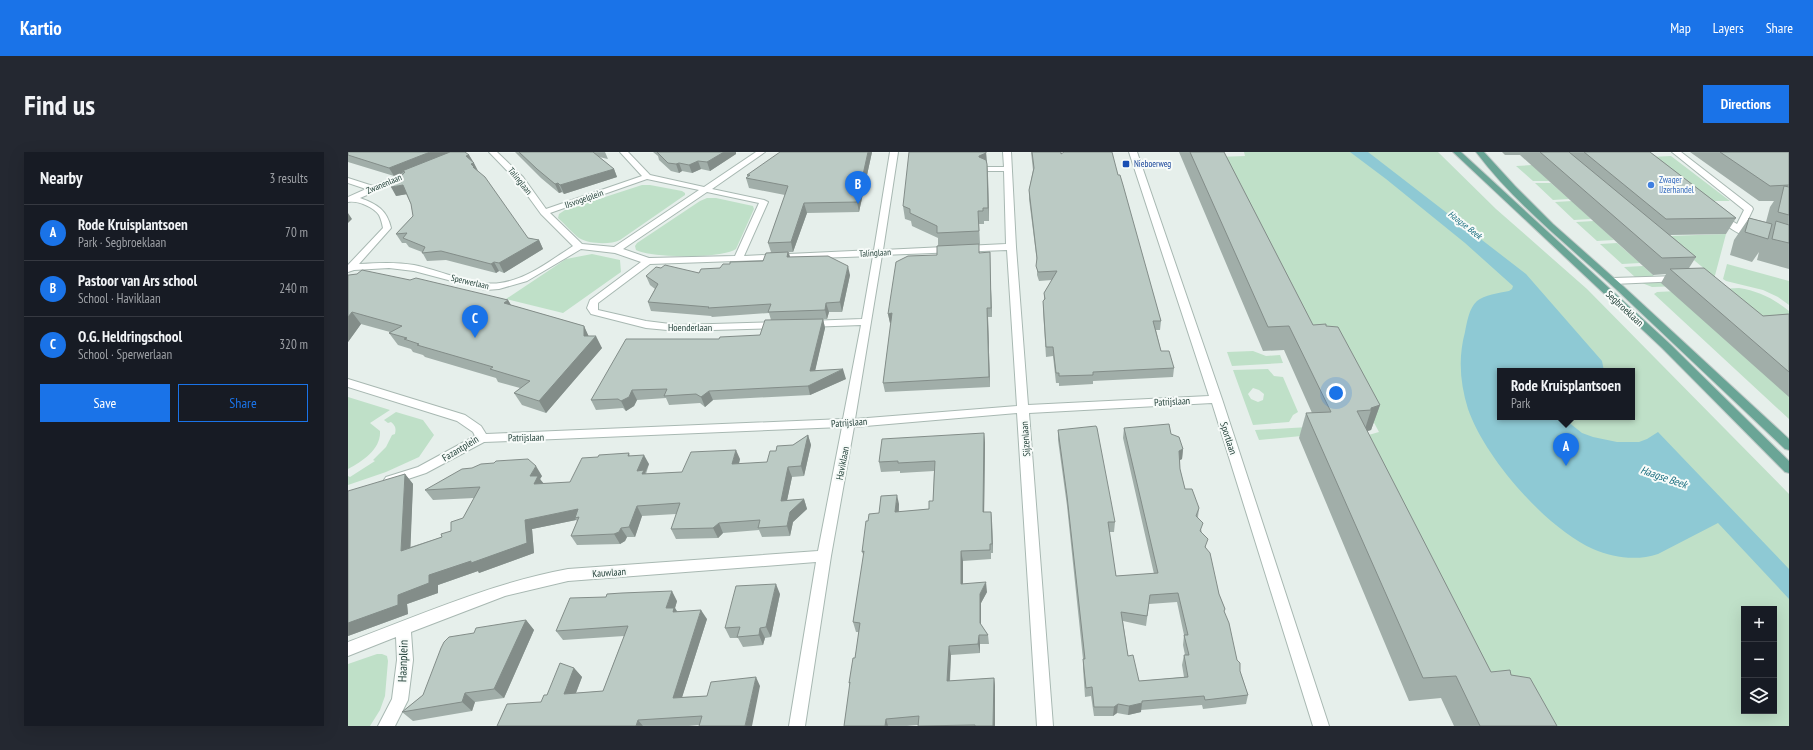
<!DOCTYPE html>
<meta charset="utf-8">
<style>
body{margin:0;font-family:"PT Sans Narrow",sans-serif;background:#242831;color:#f1f3f6}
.controls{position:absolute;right:12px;bottom:12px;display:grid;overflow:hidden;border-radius:0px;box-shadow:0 4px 16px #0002}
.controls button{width:36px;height:36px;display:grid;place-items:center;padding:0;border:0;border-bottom:1px solid #363941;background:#171b24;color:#f1f3f6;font:20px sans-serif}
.you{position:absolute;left:988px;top:241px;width:14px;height:14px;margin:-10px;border:3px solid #fff;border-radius:50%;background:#1a73e8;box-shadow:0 0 0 6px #1a73e833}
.badge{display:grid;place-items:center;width:26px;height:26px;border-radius:50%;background:#1a73e8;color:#fff;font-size:13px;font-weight:700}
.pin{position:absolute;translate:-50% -33px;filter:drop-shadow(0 1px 2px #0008)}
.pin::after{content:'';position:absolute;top:21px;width:14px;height:12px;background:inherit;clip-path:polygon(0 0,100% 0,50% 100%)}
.popup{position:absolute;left:1149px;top:216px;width:138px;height:52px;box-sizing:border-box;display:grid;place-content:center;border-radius:0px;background:#171b24;filter:drop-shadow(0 1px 3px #0005);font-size:13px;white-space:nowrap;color:#9ea1a6}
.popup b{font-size:15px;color:#f1f3f6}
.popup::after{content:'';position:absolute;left:50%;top:100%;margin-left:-8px;border:8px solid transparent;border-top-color:#171b24}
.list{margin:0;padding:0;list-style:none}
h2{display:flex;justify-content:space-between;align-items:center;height:52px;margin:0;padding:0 16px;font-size:17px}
h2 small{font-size:13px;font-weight:400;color:#9ea1a6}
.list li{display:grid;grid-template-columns:26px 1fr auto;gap:12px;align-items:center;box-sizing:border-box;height:56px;padding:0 16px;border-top:1px solid #363941}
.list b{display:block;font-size:15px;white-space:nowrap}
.list p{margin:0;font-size:13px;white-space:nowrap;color:#9ea1a6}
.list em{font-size:13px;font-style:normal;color:#9ea1a6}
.actions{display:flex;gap:8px;padding:12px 16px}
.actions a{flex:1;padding:9px 0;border:1px solid #1a73e8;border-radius:0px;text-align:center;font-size:14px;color:#1a73e8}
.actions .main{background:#1a73e8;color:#fff}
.icon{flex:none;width:22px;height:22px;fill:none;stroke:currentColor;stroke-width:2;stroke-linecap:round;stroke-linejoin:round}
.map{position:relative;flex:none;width:1441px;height:574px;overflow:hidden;border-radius:0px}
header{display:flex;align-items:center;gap:24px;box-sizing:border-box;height:56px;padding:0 20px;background:#1a73e8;color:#fff}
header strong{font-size:19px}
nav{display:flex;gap:22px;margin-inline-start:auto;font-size:14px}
.intro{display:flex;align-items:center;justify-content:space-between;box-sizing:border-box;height:96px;padding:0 24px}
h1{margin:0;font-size:28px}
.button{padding:10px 18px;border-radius:0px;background:#1a73e8;color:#fff;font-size:14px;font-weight:700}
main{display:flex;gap:24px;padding:0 24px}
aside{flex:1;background:#171b24;border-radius:0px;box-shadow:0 4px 16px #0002}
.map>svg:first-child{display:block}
.green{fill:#bfe0c8;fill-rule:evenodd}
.water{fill:#8ec9d4}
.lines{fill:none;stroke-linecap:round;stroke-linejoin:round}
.minor-casing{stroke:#a8b8b2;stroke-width:2}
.major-casing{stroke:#c2cac8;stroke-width:2}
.minor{fill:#fff;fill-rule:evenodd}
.major{fill:#6aa596;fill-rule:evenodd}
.wall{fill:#a1aea9;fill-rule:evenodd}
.shaded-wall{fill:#838d89}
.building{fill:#bbcac4;stroke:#838d89;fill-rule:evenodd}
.transit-dot{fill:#1a4fb4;stroke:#f7fbf9;stroke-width:1.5}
.shop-dot{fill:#3f7fe0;stroke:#f7fbf9;stroke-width:1.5}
.labels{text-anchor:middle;stroke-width:4;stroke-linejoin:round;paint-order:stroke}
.far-transit-label{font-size:9px;fill:#164399;stroke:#f7fbf9;text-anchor:start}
.far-shop-label{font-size:9px;fill:#366cbe;stroke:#f7fbf9;text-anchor:start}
.far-street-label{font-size:9px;fill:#24423a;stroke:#f7fbf9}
.far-water-label{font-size:9px;font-style:italic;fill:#1c6f80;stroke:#f7fbf9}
.street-label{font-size:10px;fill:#24423a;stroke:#f7fbf9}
.water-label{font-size:11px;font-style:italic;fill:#1c6f80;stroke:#f7fbf9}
.near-street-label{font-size:12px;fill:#24423a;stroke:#f7fbf9}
</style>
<header>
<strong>Kartio</strong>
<nav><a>Map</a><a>Layers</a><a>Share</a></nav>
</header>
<div class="intro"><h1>Find us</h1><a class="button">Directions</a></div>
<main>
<aside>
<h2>Nearby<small>3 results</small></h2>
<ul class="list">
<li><span class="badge">A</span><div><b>Rode Kruisplantsoen</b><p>Park · Segbroeklaan</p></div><em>70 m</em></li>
<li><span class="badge">B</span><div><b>Pastoor van Ars school</b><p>School · Haviklaan</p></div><em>240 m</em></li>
<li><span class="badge">C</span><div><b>O.G. Heldringschool</b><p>School · Sperwerlaan</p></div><em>320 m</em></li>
</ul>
<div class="actions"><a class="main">Save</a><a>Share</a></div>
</aside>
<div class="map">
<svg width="1441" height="574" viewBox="0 0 1441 574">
<rect width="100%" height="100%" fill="#e6efeb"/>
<path class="green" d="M896 0H1090L1148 57 1239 137 1441 342V574H1183L1130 538 1010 286 1031 280 986 196 961 194 869 5 897 4ZM1152 219H1284V265H1152ZM1396 457H1426V559H1396Z
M1220 3 1321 84 1378 82 1365 131 1360 133 1304 135 1294 131 1356 128 1359 119Z
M1323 4 1382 49H1358L1302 5Z
M1184 13 1201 29H1185L1168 14Z
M1187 31H1203L1221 47 1205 48Z
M294 33H302L334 39 337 41V43L272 88C262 93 241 92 231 86 224 81 217 72 210 66L211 62 217 58Z
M359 46H368L405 54 406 57 388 97C373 107 304 106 288 98L287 94 289 91 352 49Z
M1224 49 1243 67 1226 68 1207 50Z
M1246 69 1266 88 1249 89 1228 70Z
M1269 91 1292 111 1274 112 1252 92Z
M244 102 272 108 273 120 215 161 158 147 218 107Z
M1379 112 1441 129V153L1430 145 1415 138 1378 129 1375 127Z
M1295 114 1307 125 1288 126 1276 115Z
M1391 136C1410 139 1425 146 1441 159V267L1306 142 1309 140Z
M905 199 918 204 932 203 935 211 884 214 879 200Z
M920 217 926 224 935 225 950 260 945 263 941 270 905 273 885 218ZM905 236 911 238 916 242 915 248 910 250 903 247 900 242Z
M0 245 42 258 22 271 32 279C33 297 15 309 0 317Z
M48 260 75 268 86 283 71 305 38 320 0 333V324L2 325 27 309 25 308 38 295 44 283 47 282C48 277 48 274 43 270L40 271 36 268Z
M961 275 964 283 911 288 907 278Z
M29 502H34L39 504 40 509 37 544 32 558 22 574H0V512Z"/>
<path class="water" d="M1002 0H1020L1178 122 1254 209 1256 219H1152V265H1214L1234 281 1245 285 1269 290H1291L1299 287 1310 280 1441 417V447L1370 371 1310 402C1289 409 1266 406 1245 397 1198 376 1137 306 1120 257 1112 231 1110 206 1117 180 1119 170 1121 156 1129 149 1136 143 1151 141 1161 139L1164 137 1165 134 1117 91 1038 27Z"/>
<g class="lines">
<g class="minor-casing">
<path id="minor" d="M141 0H149L175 25 198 57 294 24 272 0H280L302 23 356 35 408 0H417L364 37 416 48 420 50 396 104 526 98 542 0H550L535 98 658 92 656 19H637L633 17 637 15H656L655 0H663L668 95 680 253 861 244 781 0H789L874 247 981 574H965L864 251 681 261 705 574H689L669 261 506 275 483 404 457 574H441L468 410 220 429 157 444 63 480 65 508 60 548 47 574H30L44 547 49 508 48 485 0 504V490C72 463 144 431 220 417L470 399 494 275 136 290 78 321 42 333 38 331 36 328 38 325 70 315 127 284 125 280 109 269 0 235V227L117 263 133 274 138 282 495 267 513 173 460 175 455 172 460 169 514 167 525 104 302 112 250 151V158L298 169 330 173 431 170 436 173 431 176 330 179 298 176 243 162 239 156 242 148 293 110 267 101 233 97 179 129 151 137 138 138 66 119 41 116 6 118 0 120V113L35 76C34 71 33 67 31 63 26 55 9 48 0 50V45L18 37 0 31V26L25 34 67 17H70V21L12 46C29 52 39 58 43 76L11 112C30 111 47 110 66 113 91 118 128 135 152 131 180 127 203 108 225 94L193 62 169 29ZM299 27 351 38 266 95 234 92 202 61ZM359 40 411 51 387 104 301 106 275 97ZM659 98 669 254 507 267 534 103Z
M1324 0H1333L1404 55 1405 57 1396 76 1410 83 1411 85 1410 87C1399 89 1378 73 1368 67V63H1374L1389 72 1396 58Z
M1330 124 1333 125 1335 127 1333 129 1265 132 1260 129 1265 126Z"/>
</g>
<g class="major-casing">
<path id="major" d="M1105 0H1113L1322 192 1441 309V321L1437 320 1314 196Z
M1128 0H1136L1167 34 1205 72 1275 134 1441 287V298L1437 297C1381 244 1325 191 1269 138 1221 94 1168 53 1128 0Z"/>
</g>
<use href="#minor" class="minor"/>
<use href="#major" class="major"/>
</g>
<path class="wall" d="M0 0 121 3 130 19 180 86 191 88 195 97 156 121 151 119 148 121 98 108 79 109 74 100 61 95 58 91H54L48 82 65 64 63 52 58 42 48 44 55 21 46 24 0 10Z
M167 0H257L260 7 251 5 266 17 269 25 216 42 214 40 211 41 193 26Z
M305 0H388V2L362 19 353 17 344 21 334 19 331 21 323 19 311 8 310 4Z
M524 0 511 60 459 61 445 100H441L442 105 502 123 494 160H481L479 167H475L477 176 467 218 498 227 462 243 365 248 357 255 352 251 321 253 318 246 289 248 286 254 278 259 275 256 248 258 243 248 371 187 412 183 423 168 421 161 364 165 363 164 303 159 300 150 307 137 302 133 298 124 313 116 351 121 372 116 382 112 415 109 423 100 420 91 437 43 401 36 398 26 400 25 399 23Z
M638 0 640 24 641 69H636V72H631L632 92H628L632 101 642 109 644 165H640L642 235 537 240 535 231 543 170 542 171 540 162 589 103 590 93V86L564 74 563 69 557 67 555 54Z
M683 0H713V2L770 23 813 169 812 178H808L813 199 826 216 825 225 745 229V232L711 234V231H708L705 204 698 205 695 158V149L696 147V141L704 128 691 129 689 123V110L681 47V38L685 18Z
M831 0H876L965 173 978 174 1032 253 1023 278 1019 279 1143 520 1163 523 1209 574H1106L1093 546 1061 549 951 286 958 261H964L936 198 915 199Z
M1154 0H1302L1388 66 1378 82 1322 83 1348 105 1341 116 1415 164 1441 162V245L1313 131 1318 122 1305 123 1172 3H1157Z
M1342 0H1441V117L1409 108 1411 100 1404 110 1382 103 1386 88 1401 66 1418 70 1422 55 1426 49H1411Z
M0 123 62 128 160 148 163 153 236 174 240 184 254 196 198 261 174 253 166 241 172 236 150 230 148 226 77 205 75 203 65 200 63 197 50 193 41 181 42 180 13 172 0 190Z
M776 276 823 282 835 297 834 307 832 308V317L837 337 851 356 850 365 854 381 871 442 877 457 876 460 892 519 900 543 898 552 855 557 854 553 793 558V560L780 563 769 561 765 564H746L743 544 737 545 735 516V507L719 354 710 288V278L767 370 766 380H761L768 424 806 422 775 286ZM829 450 836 483 835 493 837 503H836L834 513 836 525 791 529 780 504 775 469 798 474 801 452Z
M636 281 637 291 636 360H643L644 369 645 401H643V407L615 409V432L639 440 633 451V473L640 483 641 492H632V501L603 503 602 529 646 526 647 534V574H570V573L559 574H496L502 534 501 531 507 506 511 480H508L505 470 516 404 514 400 520 369 531 361 551 352V360L581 357 585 349 586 319 552 321V319L533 320 531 310Z
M460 283 463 293 456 324 444 325 439 348 456 347 459 357 445 370 442 384 414 385 411 378 375 381 370 386 328 387 323 377 328 362 294 364 287 385H279L277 389 272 392 229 393 223 384 229 369 228 368 184 377 186 401 131 421 130 419 90 433V441L59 452 60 462 0 484 57 322 65 332 62 395 94 385 103 379 115 366 126 346 85 348 77 338 194 324 192 327 195 332 222 330 250 305 281 301 282 304 301 312 298 322 334 320 392 307 391 312 419 310 428 299 445 293Z
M432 442 423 485 417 486 415 493 395 495 390 486H382L377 476Z
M329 449 327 456 329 459 359 467 334 545 359 544 412 534 352 573 341 574H149L193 550 199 543 226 516 234 525 228 541 255 539 276 484 215 488 208 479Z
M178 468 186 478 156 546 127 550 124 559 65 569 54 560 75 543 126 481Z"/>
<path class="shaded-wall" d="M82 0H107L54 19 55 21 46 24 41 16Z
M376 0H388V2L362 19 359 10Z
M520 0H524L511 60 509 50Z
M638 0 639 14 631 5V4Z
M121 3 126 11 130 19 129 20 122 13 118 4Z
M350 9 353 17 344 21 341 13Z
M331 11 334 19 331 21 328 12Z
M639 12 640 24 641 69 640 56Z
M266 17 269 25 216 42 212 33Z
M210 31 214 40 211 41 207 32Z
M55 33 60 42 48 44 43 35Z
M456 51 459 61 445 100 443 90Z
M0 61 4 67 0 71Z
M191 88 195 97 156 121 151 111Z
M440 100 443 108 439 105Z
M642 100V109L644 165 643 156Z
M146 110 151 119 148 121 143 112Z
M500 114 502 123 494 160 492 150Z
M160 148 167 160 156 151Z
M478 151 481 160 479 167 477 158Z
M639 156 640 165 642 235 641 225Z
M4 160 13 172 0 190V165Z
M544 161 546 170 542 171 540 162Z
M475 167 477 176 465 228 462 219Z
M236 174 242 187 248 184 254 196 198 261 191 249 236 184Z
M495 217 498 227 462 243 460 234Z
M284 238 289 248 286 254 278 259 273 249Z
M361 239 365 248 357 255 353 245Z
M1032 253 1023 278 1016 280 1023 258V256Z
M636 281 637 291 636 370 635 360Z
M460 283 463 293 456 324 453 314Z
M835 297 834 307 830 309 831 299Z
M388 298 392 307 388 322 384 312Z
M296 303 301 312 297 321 301 328 289 319Z
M188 314 194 324 192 327 197 333 186 332 182 324Z
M440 315 444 325 437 358 433 349Z
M57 322 65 332 62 408 53 399Z
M549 343 551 352 550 370 547 360Z
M456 347 459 357 445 370 442 384 439 374 442 360Z
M289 354 294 364 287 385 281 375Z
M230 357 231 365 227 366 228 368 184 377 186 401 131 421 130 419 90 433V441L59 452 60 462 0 484V471L50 443 81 423 177 368Z
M643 360 644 369 645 401 644 392Z
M371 371 375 381 370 386 365 376Z
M273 376 279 385 277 389 272 392 266 382Z
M613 399 615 409V441L613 432Z
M638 430 639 440 633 451V480L632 471V442Z
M428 432 432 442 423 485 418 475Z
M324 439 329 449 327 456 332 465 318 456Z
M353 458 359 467 331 555 325 546Z
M178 468 186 478 156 546 146 537Z
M412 476 417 486 415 493 411 483Z
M631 483 632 492V501L630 492Z
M601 494 603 503 601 538 599 529Z
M226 516 234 525 224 551 216 542Z
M408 525 412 534 404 574H397Z
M646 526 647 534V574H645Z
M117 541 127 550 124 559 114 550Z
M794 551 793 560 780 563 781 554Z
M770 552 769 561 765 564 766 555Z
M538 567 540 574H537Z
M290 568 295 574H288Z"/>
<path class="building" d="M0 0H82L41 16 0 3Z
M102 0H117L121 3 118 4 126 11 123 12 126 15H125L137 25 180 86 191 88 151 111 146 110 143 112 93 99 74 101 77 95 55 86 59 81 48 82 65 64 63 52 55 33 43 35 57 20 54 19Z
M171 0H245L266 17 212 33 210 31 207 32 189 17Z
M309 0H376L359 10 350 9 341 13 331 11 328 12 320 11Z
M432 0H520L509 50 456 51 443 90 420 91 440 34 398 26 402 23H399Z
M561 0H638V1L631 4V5L638 8 639 12 640 56H635V59H630L631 79 589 81V74L562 61V57L555 54Z
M684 0H713V2L716 0H764L770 23H772L775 33 813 169H805L813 199H821L826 216 745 220V223L711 224V221H708L705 195H698L695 149 697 147 696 141 709 119 690 120 688 114 689 106 681 38 686 16Z
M842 0H876L965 173 978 172V174L990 175 1032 253 1023 256V258L1009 259 1143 520 1162 518 1163 523 1182 526 1209 574H1132L1108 524 1075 526 958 261 983 260 941 174 920 175Z
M1192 0H1221L1348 105 1314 106Z
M1236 0H1302L1388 66 1318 67Z
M1372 0H1441V33L1422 34Z
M1436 34 1441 35V63L1430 60Z
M1401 66 1424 72 1420 87 1397 80Z
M1428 69 1441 73V91L1424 87Z
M631 92V101L642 100 643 156H639L641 225 535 231 544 161 540 162 548 110 560 104 589 103V94Z
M440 100 439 105 480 104 500 114 492 150 478 151 477 158 420 160 423 152 360 156 361 155 300 150 310 132 298 124 308 115 313 116 317 113 351 121 353 117 372 116 375 112H382V110L415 109 418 101Z
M1356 116 1415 164 1441 162V220L1322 117Z
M14 118 62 128 68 126 160 148 156 151 236 174V184H248L191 249 166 241 182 229 142 217 145 215 69 193 71 192 56 187 59 186 41 181 54 174 4 160 0 165V123H1L9 122Z
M475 167 462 219 495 217 460 234 361 239 353 245 348 242 316 244 319 237 284 238 281 245 273 249 270 247 243 248 278 187H371L372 185 412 183 417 168Z
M821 272 823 282 831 285 835 297 831 299 832 317 837 337H844L851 356 848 364 855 371 852 379 860 387 857 395 862 401 871 442 877 457 876 459 881 471 889 508 892 511V519L900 543 857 548 856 544 794 549V551L781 554 770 552 766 555H746L744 535 738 536 735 507H737L719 344 710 278 748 274 749 276 767 370H760L768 424 810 421 776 276ZM830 441 840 483H836L841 503H836L840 525 791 529 785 503 780 504 773 460 799 464 802 443Z
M636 281 635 360H643L644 392H642V398L613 399V432L638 430 632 442V471L640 483H631L630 492 601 494 599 529 646 526 645 574H627V573L570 574 571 564 538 567 537 574H496L502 530 501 531 505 506H507L512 471 505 470 516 399 514 400 518 369H520L521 362 531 361 533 344 549 343 547 360 581 357V349H585L587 309 550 311V309L531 310 534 287Z
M460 283 453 314 440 315 433 349 456 347 442 360 439 374 410 376 412 368 371 371 365 376 323 377 332 351 289 354 281 375 273 376 271 380 266 382 223 384 231 365 227 366 230 357 177 368 179 391 123 411V409L81 423V431L50 443V453L0 471V339L57 322 53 399 94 385 93 382 103 379V370L115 366 132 335 77 338 114 317 124 316 133 312 146 311 148 309 180 307 188 314 182 324H190L186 332 222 330 234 306 250 305 251 303 281 301 280 304 296 303 289 319 296 318 294 322 334 320 343 300 388 298 384 312 419 310 422 299H428L429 294 445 293Z
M428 432 418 475 412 476 411 483 389 485 392 475 377 476 388 434Z
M324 439 318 456H326L325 460 353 458 325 546 359 544 363 530 408 525 397 574H351L354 564 290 568 288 574H149L159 552 193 550 196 543H199L212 511 226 516 216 542 255 539 280 474 208 479 222 446 258 445 259 442 274 441Z
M178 468 146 537 117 541 114 550 54 560 75 543 93 496 96 490 101 485 126 481 128 476Z"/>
<rect class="transit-dot" x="774" y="8" width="8" height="8" rx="2"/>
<circle class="shop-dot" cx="1303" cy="33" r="4"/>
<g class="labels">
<g class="far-transit-label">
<text x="786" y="15">Nieboerweg</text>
</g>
<g class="far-shop-label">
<text x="1311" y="31">Zwager<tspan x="1311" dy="10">IJzerhandel</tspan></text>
</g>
<g class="far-street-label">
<text transform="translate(172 29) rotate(51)" y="3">Talinglaan</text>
<text transform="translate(36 32) rotate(-23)" y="3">Zwanenlaan</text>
<text transform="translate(236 47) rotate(-19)" y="3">IJsvogelplein</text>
<text transform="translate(527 101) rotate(-3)" y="3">Talinglaan</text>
<text transform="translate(122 130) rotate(13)" y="3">Sperwerlaan</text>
</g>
<g class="far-water-label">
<text transform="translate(1117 73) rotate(38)" y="3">Haagse Beek</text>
</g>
<g class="street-label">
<text transform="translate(1277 156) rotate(43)" y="4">Segbroeklaan</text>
<text x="342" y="179">Hoenderlaan</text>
<text transform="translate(824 249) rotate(-3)" y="4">Patrijslaan</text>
<text transform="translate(501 270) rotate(-4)" y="4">Patrijslaan</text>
<text transform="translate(178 285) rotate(-1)" y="4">Patrijslaan</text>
<text transform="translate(881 286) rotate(72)" y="4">Sportlaan</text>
<text transform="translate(677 287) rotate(-94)" y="4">Sijzenlaan</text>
<text transform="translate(112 296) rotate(-31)" y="4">Fazantplein</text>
<text transform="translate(494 311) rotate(-79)" y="4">Haviklaan</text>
<text transform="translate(261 420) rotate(-4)" y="4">Kauwlaan</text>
</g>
<g class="water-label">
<text transform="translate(1316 325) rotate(19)" y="4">Haagse Beek</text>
</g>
<g class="near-street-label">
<text transform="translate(55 509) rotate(-88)" y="4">Haanplein</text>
</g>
</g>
</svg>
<div class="controls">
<button>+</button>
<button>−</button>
<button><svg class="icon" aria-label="layers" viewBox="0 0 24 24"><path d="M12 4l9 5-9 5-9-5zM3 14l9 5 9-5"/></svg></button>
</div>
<div class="you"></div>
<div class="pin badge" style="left:1218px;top:314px">A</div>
<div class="popup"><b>Rode Kruisplantsoen</b>Park</div>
<div class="pin badge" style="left:510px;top:52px">B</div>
<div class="pin badge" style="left:127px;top:186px">C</div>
</div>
</main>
